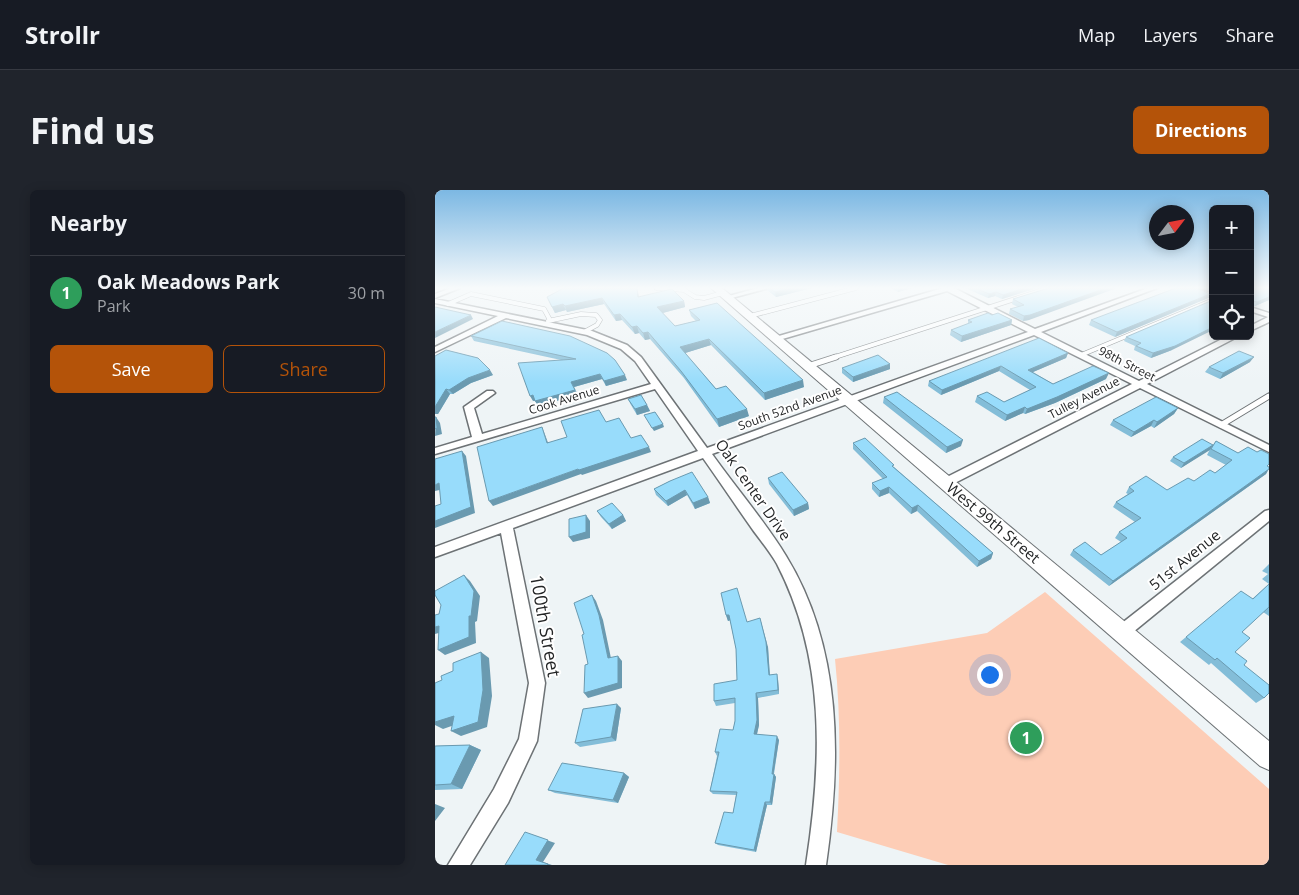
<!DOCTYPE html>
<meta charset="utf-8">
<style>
body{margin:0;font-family:"Open Sans",sans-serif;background:#20242c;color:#f1f3f6}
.controls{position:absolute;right:15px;top:15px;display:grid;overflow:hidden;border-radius:8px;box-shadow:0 2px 12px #0003}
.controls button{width:45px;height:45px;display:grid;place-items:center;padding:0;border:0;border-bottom:1px solid #363941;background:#171b24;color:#f1f3f6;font:25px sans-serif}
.compass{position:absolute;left:714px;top:15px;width:45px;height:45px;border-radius:50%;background:#171b24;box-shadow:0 2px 12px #0003;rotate:58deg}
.you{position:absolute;left:554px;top:484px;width:18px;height:18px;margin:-12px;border:4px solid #fff;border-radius:50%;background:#1a73e8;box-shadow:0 0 0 8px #1a73e833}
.badge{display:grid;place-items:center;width:32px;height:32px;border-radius:50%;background:#b45309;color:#fff;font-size:16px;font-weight:700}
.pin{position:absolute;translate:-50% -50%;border:2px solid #fff;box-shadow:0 1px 5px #0006}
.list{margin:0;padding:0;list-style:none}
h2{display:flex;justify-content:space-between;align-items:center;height:65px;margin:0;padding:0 20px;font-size:21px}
h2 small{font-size:16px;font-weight:400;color:#9ea1a6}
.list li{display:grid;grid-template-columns:32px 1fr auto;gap:15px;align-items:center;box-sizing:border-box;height:75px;padding:0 20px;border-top:1px solid #363941}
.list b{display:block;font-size:19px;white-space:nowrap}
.list p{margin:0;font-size:16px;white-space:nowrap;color:#9ea1a6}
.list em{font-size:16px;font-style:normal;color:#9ea1a6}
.actions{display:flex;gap:10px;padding:15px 20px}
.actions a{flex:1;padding:11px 0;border:1px solid #b45309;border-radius:8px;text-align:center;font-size:18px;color:#b45309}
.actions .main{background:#b45309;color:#fff}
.icon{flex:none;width:28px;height:28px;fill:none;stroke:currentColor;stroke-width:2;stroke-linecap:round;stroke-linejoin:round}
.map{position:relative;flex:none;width:834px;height:675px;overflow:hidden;border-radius:8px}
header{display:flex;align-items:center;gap:30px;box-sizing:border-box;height:70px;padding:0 25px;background:#171b24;border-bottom:1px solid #363941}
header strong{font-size:24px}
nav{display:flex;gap:28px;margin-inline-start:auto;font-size:18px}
.intro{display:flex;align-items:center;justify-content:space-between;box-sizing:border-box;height:120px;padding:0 30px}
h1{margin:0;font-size:35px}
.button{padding:12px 22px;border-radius:8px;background:#b45309;color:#fff;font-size:18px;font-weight:700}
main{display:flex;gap:30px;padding:0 30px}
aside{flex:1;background:#171b24;border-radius:8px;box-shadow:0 2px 12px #0003}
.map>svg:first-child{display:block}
.green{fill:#fdcdb6}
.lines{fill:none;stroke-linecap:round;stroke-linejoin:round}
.lane-far1-casing{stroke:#6d7275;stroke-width:5}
.lane-casing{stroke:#6d7275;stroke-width:7}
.street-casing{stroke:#6d7275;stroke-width:3}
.secondary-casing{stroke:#6d7275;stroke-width:2}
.lane-far1{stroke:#fff;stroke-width:4}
.lane{stroke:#fff;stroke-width:5}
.street{fill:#fff;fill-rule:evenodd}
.secondary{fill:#fff;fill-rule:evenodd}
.wall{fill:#83bdd8}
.shaded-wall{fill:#6a9ab0}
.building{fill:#98dcfb;stroke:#6a9ab0}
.labels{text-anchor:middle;stroke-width:4;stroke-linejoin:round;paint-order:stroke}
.far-street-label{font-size:12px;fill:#232526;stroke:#fff}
.street-label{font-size:15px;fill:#232526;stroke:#fff}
.near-street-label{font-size:18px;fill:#232526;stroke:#fff}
</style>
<header>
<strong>Strollr</strong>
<nav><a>Map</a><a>Layers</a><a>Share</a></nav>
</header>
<div class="intro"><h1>Find us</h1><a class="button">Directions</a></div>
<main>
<aside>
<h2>Nearby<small></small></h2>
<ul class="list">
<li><span class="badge" style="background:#2e9e5b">1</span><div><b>Oak Meadows Park</b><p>Park</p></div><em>30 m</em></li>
</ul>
<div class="actions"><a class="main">Save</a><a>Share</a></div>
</aside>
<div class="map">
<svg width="834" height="675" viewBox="0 0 834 675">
<rect width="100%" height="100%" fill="#eef4f6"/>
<path class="green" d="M610 402 834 599V675H513L402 642C405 584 406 527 400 469L552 443Z"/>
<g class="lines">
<g class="lane-far1-casing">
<path id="lane-far1" d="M221 98 249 100 260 107 269 108 288 103
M13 114 36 104 109 119 115 130
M315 126 421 98
M113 131 146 124 161 125 165 130 162 135 149 142
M646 165 778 110
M397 168 614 98"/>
</g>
<g class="lane-casing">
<path id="lane" d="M373 176 401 167
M786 235 834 206"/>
</g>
<g class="street-casing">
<path id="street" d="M16 98H25L0 108V104Z
M323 98H334L293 109 290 107Z
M508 98H519L600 139 713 98H722L606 142 704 191 793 146H804L712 194 834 255V262L705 198 514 296H506L504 293 506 290 697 194 599 145 277 264C301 298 329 330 351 366 408 459 406 571 391 675H371C387 572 391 469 342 374 335 362 326 351 318 340 301 316 285 292 268 268L78 338 110 493 102 551 73 613 35 675H13L59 599 84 549 94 493 66 343 0 367V357L263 261 220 199 0 264V258L37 247 29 217 52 201H58L60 203 39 218 47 244 216 194 200 171 186 159 152 145 71 128 0 162V157L63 126 0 113V109L157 141 192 155 206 167 272 258 593 142 512 101 344 150 337 148Z
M752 98H761L778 104V108Z
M815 117 834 123V132L815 141V136L833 127 815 121Z
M834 320V331L692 447 687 449 682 447 679 442 682 437 830 321Z"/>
</g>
<g class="secondary-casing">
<path id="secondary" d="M276 98H287L834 551V580L825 576Z"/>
</g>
<use href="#lane-far1" class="lane-far1"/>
<use href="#lane" class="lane"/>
<use href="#street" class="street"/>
<use href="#secondary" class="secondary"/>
</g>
<path class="wall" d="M332 98H377L341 107 332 100Z
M456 98H477L463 102Z
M530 98H602L567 109 560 106 553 108Z
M614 98 594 130 588 131 574 124 575 119 583 117 577 114 578 109Z
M766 98H778V102Z
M815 98H834V110L820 116H815Z
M203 102 204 107 249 111 250 117 227 123 240 136 261 131 256 126 254 120 369 197 330 210 276 155 250 163 281 199 314 226 284 237 249 188 215 149 210 150 204 143 200 144 187 130 181 131 169 114 132 122 131 120 120 123 112 107Z
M773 108 680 147 654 135 656 130Z
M557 125 577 130 576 135 526 152 515 145 516 140 533 134V130Z
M67 131 192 190 171 196 167 189 139 197 143 205 103 216 100 211H98L126 170 39 151 36 146Z
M691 147 737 160 716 168 699 160 700 156 689 151Z
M633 163 631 168 598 182 618 194 671 189 620 213 590 224 588 223 570 231 540 212 542 206 569 212 595 200 564 181 506 205 493 196 494 191Z
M0 166 58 185 36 193 18 204H15L3 224H0Z
M815 172 785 189 770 182 774 177Z
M407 178 455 179 418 192 407 183Z
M449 207 526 256 511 263 448 213Z
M193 209 212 215 215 221 202 225 196 215Z
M743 218 739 224 719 238 716 236 696 247 675 235 678 230Z
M781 251 803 263 833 277 831 284 674 396 635 365 638 360 666 365 686 352 680 348 684 342 700 332 678 317 681 312 693 304 691 303 694 297 732 300 759 291 780 283 791 275 772 265 775 259 746 278 735 271 738 267 778 255Z
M418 253 459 277 558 363 556 369 542 377 482 321 476 324 454 303 444 307 437 299V293L448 289 418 259Z
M333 288 373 313 374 319 359 326 334 294Z
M235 291 273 307 275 313 260 319 252 305 233 316 221 305 219 299Z
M162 321 188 325 191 331 177 339 166 327Z
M834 374V394L827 389 833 384 827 381Z
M834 394V426L828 422 807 442 800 462 829 508 821 513 776 473 774 475 745 452 751 447 817 409Z
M291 425 312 432 333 457 335 485 343 489 344 504 323 508 324 535 322 544 344 550 339 584 341 587 337 615H332L321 662 283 655 280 653 298 623 301 605 278 604 275 601 282 566 280 562 298 540 300 531V513L281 516 279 511 302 490 301 459 295 430 293 431Z
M186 518 181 551 145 557 140 553Z
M35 555 46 560 27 599 0 600V556Z
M189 583 194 587 183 613 120 603 113 600Z"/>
<path class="shaded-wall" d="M357 98H377L341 107 340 102Z
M463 98H477L463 102Z
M590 98H602L567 109 568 105Z
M671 98H682L594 130 588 131 589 126Z
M561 102 560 106 553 108 554 104Z
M775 104 773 108 680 147 682 142Z
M834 107V110L820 116 822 112Z
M167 108 169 114 132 122 130 116Z
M249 111 250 117 224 124 222 117Z
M128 114 131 120 120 123 117 117Z
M185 124 187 130 181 131 179 125Z
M36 125 38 129 0 148V142Z
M577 130 576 135 526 152 527 146Z
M202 136 204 143 200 144 197 137Z
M778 137V140L737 160 716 168 718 163Z
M213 142 215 149 210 150 208 143Z
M274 149 276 155 247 164 245 157Z
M633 163 631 168 591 185 593 180Z
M819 167 815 172 785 189 788 183Z
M455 174V179L418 192V187Z
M566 176 564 181 506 205 507 200Z
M55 180 58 185 36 193 18 204 14 200 33 188Z
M674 183 671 189 620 213 590 224 592 219Z
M165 184 167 189 139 197 136 192Z
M190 185 192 190 171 196 169 191Z
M368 190 369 197 330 210 329 203Z
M11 199 15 204 3 224H0V217Z
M140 200 143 205 103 216 100 211Z
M98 205 101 210 98 211 95 206Z
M212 215 215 221 202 225 200 219Z
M590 217 588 223 570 231 572 225Z
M743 218 739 224 719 238 722 232Z
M312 219 314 226 284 237 282 229Z
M1 227 5 233 7 244 0 246Z
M719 230 716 236 696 247 699 242Z
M228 234 229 237 219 241 217 238Z
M107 237 109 242 115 258 112 253Z
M528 250 526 256 511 263 512 257Z
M778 255 775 260 746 278 749 273Z
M214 257 216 262 147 285 146 284 58 316 54 311 143 279Z
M27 261 31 266 40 323 0 338V331Z
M834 279 831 284 674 396 678 391Z
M4 293 9 299 0 301V295Z
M454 297V303L444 307 445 301Z
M250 300 252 305 233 316 231 311Z
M273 307 275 313 260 319 258 313Z
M373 313 374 319 359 326 358 320Z
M483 315 482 321 476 324 477 318Z
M151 325 155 331V348L138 352 134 347Z
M188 325 191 331 177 339 174 334Z
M558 363 556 369 542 377 544 371Z
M29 385 35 391 45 406 42 431 40 432 41 453 10 465 3 460Z
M157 405 161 411 168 430 177 473 173 468Z
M291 425H294L296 430 293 431Z
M325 428 333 457 335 490 334 485Z
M4 436 11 441 0 444V437Z
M46 462 54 468 57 506 52 537 26 546 16 541Z
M183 466 187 471V498L153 508 149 503Z
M342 484 343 489 344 504 343 500Z
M321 503 323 508 324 535 321 548 319 544Z
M182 514 186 518 181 551 176 547Z
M0 526H19L28 532 8 539 0 535Z
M342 546 344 550 338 587 337 584Z
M35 555 46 560 27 599 16 594Z
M189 583 194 587 183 613 178 610Z
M339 584 341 587 337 615 335 612Z
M330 612 332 615 321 662 319 660Z
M0 614 10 618 0 631Z
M97 645 120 653 108 672 117 675H112L101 670Z"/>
<path class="building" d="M127 98H202L203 107 237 99 249 111 222 117 240 136 265 130 254 120 282 113 368 190 329 203 274 149 245 157 281 199 291 196 312 219 282 229 246 181 213 142 208 143 202 136 197 137 185 124 179 125 167 108 130 116 128 114 117 117 112 107 127 99Z
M334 98H357L340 102Z
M540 98H590L568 105 561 102 554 104Z
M614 98H671L595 125 589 126 575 119 589 115 578 109Z
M741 98H762L775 104 682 142 656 130Z
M815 98H834V107L822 112 817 111 815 115Z
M778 110V137L740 156 718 163 701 156 706 153 691 147Z
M0 117 36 125 0 142Z
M553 123 557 125 563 123 577 130 527 146 516 140 537 132 533 130Z
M67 131 135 146 172 163 180 170 190 185 169 191 165 184 136 192 140 200 100 211 98 205 95 206 83 173 141 169 36 146Z
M604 148 633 163 593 180 618 194 658 176 674 183 622 207 592 219 590 217 572 225 542 206 552 202 569 212 601 197 566 176 507 200 494 191Z
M11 160 43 168 55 180 33 188 14 200 11 199 0 217V166Z
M804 161 819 167 788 183 774 177Z
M443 165 455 174 418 187 407 178Z
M462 202 528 250 512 257 449 207Z
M206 205 212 215 200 219 193 209Z
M721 207 743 218 722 232 719 230 699 242 678 230Z
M164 220 171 232 184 228 196 248 206 245 214 257 144 280 143 279 54 311 42 257 107 237 112 253 132 247 126 231Z
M220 222 228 234 217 238 209 225Z
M0 227H1L2 238 0 239Z
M430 248 459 275 457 276 558 363 544 371 483 315 477 318 454 297 445 301 437 293 452 287 418 253Z
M767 249 778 255 749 273 738 267Z
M781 251 803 263 813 257 822 262 826 260 834 264V274L832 276 834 277V279L678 391 638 360 650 352 666 365 692 348 684 342 706 328 681 312 699 301 694 297 711 286 732 300 753 288 759 291 775 280 780 283 797 270 776 259Z
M27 261 36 317 0 331V316L6 314 4 293 0 295V269Z
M257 282 273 307 258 313 250 300 231 311 219 299 235 291Z
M347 282 373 313 358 320 333 288Z
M177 313 188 325 174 334 162 321Z
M151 325V342L134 347V329Z
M29 385 39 401 36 426H34V447L3 460 4 436 0 437V425L4 424 6 415 0 405V401Z
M834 394V417L807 442 815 448 800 462 812 471 809 475 834 495V503L829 508 782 468 780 470 751 447 806 401 818 409Z
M302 398 312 432 325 428 331 452 334 485 342 484 343 500 321 503 322 530 319 544 342 546 337 584H339L335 612H330L319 660 280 653 289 622 298 623 302 602 275 601 284 562H280L285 539 298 540 300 531V508L279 511V494L302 490 301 459 294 425H291L286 403Z
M157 405 164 425 173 468 183 466V493L149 503 150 475 153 474 147 445 149 444 139 413Z
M46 462 48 500 43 532 16 541 19 526 0 532V493L7 490 6 486 18 481V473Z
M182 514 176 547 140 553 148 519Z
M35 555 16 594 0 595V556Z
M127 573 189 583 178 610 113 600Z
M90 642 113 650 101 670 113 674 112 675H70Z"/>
<linearGradient id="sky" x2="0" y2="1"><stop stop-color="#7cb8e3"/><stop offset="0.51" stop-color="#f7fafb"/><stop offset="1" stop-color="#f7fafb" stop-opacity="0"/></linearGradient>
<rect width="834" height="192" fill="url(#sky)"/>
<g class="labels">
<g class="far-street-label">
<text transform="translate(692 174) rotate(27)" y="4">98th Street</text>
<text transform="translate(649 208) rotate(-27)" y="4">Tulley Avenue</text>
<text transform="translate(129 210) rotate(-17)" y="4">Cook Avenue</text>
<text transform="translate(355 218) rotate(-20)" y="4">South 52nd Avenue</text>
</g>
<g class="street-label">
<text transform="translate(318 300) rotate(55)" y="5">Oak Center Drive</text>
<text transform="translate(558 333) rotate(40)" y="5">West 99th Street</text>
<text transform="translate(750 370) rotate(-39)" y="5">51st Avenue</text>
</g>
<g class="near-street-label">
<text transform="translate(110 436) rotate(80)" y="6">100th Street</text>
</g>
</g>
</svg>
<div class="controls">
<button>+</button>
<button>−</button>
<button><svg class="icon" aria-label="locate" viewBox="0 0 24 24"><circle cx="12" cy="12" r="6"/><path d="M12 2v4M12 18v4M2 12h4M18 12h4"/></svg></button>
</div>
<svg class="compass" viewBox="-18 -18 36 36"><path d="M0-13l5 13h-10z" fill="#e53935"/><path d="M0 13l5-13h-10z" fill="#9ea1a6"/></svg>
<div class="you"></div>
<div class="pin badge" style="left:591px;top:548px;background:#2e9e5b">1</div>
</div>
</main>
